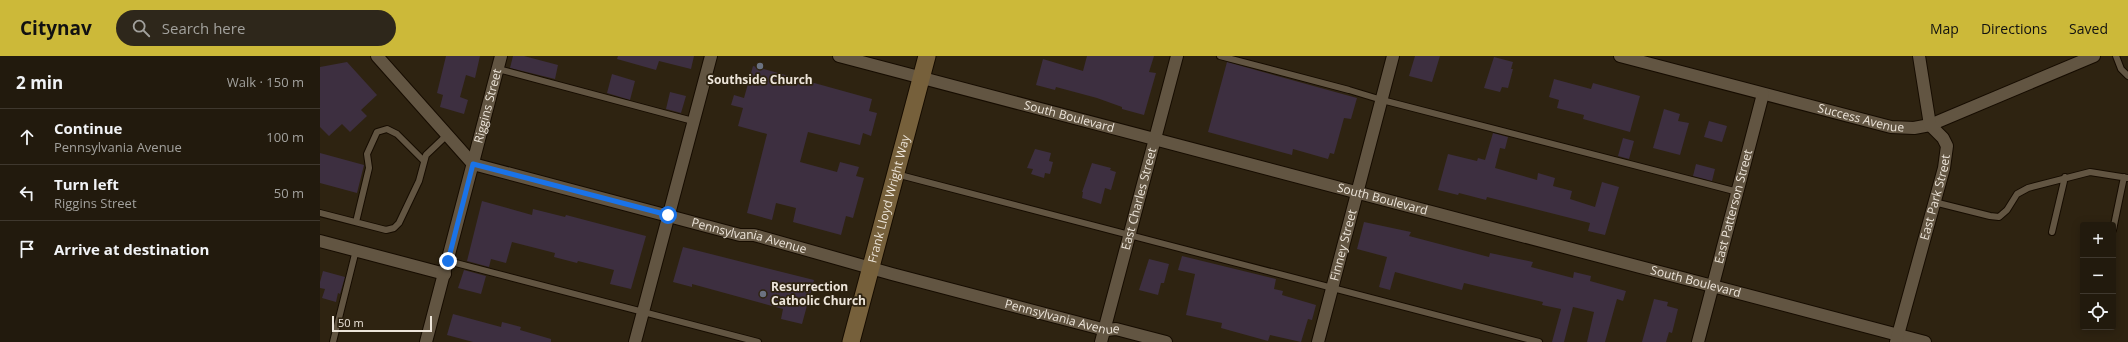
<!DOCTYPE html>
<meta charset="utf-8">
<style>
body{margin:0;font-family:"Open Sans",sans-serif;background:#2e271b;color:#f1f3f6}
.controls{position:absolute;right:12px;bottom:12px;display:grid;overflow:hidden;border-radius:4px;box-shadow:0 2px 10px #0003}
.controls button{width:36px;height:36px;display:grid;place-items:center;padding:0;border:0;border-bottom:1px solid #3f382e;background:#221a0d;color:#f1f3f6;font:20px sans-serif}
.scale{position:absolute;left:12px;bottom:10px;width:100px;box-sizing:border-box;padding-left:4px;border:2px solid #ede5da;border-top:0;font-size:11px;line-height:14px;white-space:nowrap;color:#ede5da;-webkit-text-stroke:3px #2e2311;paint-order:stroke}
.stop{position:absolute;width:12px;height:12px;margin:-9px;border:3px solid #1a73e8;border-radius:50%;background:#fff}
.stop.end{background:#1a73e8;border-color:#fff;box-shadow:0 1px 4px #0008}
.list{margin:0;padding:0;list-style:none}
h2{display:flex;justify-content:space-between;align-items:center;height:52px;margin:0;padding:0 16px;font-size:17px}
h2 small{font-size:13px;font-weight:400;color:#a2a19d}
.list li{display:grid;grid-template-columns:26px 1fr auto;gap:12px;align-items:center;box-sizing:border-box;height:56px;padding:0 16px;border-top:1px solid #3f382e}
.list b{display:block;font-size:15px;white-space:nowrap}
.list p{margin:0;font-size:13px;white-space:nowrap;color:#a2a19d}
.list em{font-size:13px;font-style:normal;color:#a2a19d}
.icon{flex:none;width:22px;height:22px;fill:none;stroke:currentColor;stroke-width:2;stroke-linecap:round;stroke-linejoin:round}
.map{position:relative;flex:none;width:1808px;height:286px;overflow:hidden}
header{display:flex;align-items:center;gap:24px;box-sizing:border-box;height:56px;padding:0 20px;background:#ccb939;color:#111}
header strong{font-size:19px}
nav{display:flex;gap:22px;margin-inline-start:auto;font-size:14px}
.search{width:280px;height:36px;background:#2e271b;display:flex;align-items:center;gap:10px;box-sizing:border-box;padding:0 14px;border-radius:22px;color:#a2a19d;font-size:15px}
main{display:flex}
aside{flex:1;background:#221a0d}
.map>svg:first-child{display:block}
.building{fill:#3d2f40}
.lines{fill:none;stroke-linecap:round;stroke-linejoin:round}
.lane-casing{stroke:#160c00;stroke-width:8}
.street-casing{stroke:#160c00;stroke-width:14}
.secondary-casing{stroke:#160c00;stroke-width:19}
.lane{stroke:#625542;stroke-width:6}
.street{stroke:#625542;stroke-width:12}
.secondary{stroke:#76603b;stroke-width:17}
.route{stroke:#1a73e8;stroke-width:5}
.worship-dot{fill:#6b7280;stroke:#2e2311;stroke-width:1.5}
.labels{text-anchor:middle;stroke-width:3.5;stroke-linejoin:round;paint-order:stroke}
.poi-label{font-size:12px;font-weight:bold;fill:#ede5da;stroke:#2e2311}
.street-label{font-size:12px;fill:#ede5da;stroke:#2e2311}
</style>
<header>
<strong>Citynav</strong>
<div class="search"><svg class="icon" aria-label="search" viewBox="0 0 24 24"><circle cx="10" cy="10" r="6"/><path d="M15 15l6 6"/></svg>Search here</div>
<nav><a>Map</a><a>Directions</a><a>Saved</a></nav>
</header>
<main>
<aside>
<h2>2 min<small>Walk · 150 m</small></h2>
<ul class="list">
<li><svg class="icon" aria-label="ahead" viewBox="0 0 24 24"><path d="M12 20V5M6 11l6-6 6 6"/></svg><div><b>Continue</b><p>Pennsylvania Avenue</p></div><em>100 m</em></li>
<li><svg class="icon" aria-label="left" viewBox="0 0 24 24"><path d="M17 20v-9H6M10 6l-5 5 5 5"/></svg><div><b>Turn left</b><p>Riggins Street</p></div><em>50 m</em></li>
<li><svg class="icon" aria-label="arrive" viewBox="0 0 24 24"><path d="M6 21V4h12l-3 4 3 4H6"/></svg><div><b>Arrive at destination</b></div></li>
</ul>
</aside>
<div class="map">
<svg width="1808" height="286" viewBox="0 0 1808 286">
<rect width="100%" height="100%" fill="#2e2311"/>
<path class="building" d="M126 0H160L155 22 146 19 140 41 148 44 144 58 120 51 123 39 117 37Z
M193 0H204L238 9 235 23 190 12Z
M298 0H374L371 13 339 5 336 14 297 3Z
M767 0H834L829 16 836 17 824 59 802 53V51L777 42 736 31 735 34 716 29 723 3 763 15Z
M1095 0H1120L1112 26 1089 20Z
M1174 1 1193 6 1191 13H1193L1188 32 1182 31 1180 36 1164 32Z
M27 6 57 39 41 54 47 60 30 76 22 68 9 80 0 71V11Z
M907 6 1037 42 1031 63 1024 62 1014 98 1010 97 1008 103 973 93 972 99 888 76Z
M433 10 552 43 549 55 557 57 551 80 543 77 540 89 488 76 480 106 517 116 520 106 539 111 536 120 544 122 533 162 526 160 521 179 473 166 476 152 456 147 452 164 427 157 447 78 418 70 423 52 411 49 414 39 424 42Z
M292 18 315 25 310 44 287 37Z
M1234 23 1271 33 1273 27 1320 40 1310 76 1263 63 1264 59 1237 52 1239 44 1229 41Z
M350 36 366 40 361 57 346 53Z
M1344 53 1360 58 1358 65 1369 67 1360 99 1333 92Z
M1389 65 1407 70 1402 86 1384 81Z
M1173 77 1188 81 1185 93 1180 92 1175 112 1217 124 1218 117 1235 122 1233 130 1252 135 1250 143 1275 151 1282 126 1299 131 1285 179 1268 175 1270 167 1167 141 1166 144 1139 137 1138 139 1118 134 1128 98 1157 105 1158 102 1165 104Z
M1303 82 1314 85 1309 103 1298 100Z
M715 93 731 97 729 105 733 106 730 118 725 117 724 122 711 118 713 113 707 112Z
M0 97 44 109 37 137 0 127Z
M772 107 791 112 790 114 796 116 791 134 785 132 781 148 762 142 763 136H762Z
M1376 108 1395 113 1392 125 1373 120Z
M162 145 212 159 213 153 245 161 246 159 326 180 311 233 290 228 294 214 258 205 257 207 234 201 235 197 192 186 186 207 171 203 169 211 147 205Z
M1044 166 1091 176 1089 180 1169 201 1170 197 1213 206 1211 211 1253 222 1254 216 1271 220 1270 225 1306 235 1303 245 1297 243 1285 286H1267L1274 256 1253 251 1244 286H1232L1241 253 1222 249 1223 246 1144 227 1142 234 1075 216 1070 234 1059 231 1067 201 1037 193Z
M363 191 494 224 482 268 461 263 463 253 372 228V231L353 226Z
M862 200 956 223 954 233 963 235 962 239 996 249 992 264 988 263 981 286 950 279 948 285 901 272 902 267 866 259 875 218 858 214Z
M829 203 849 208 844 227H841L838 239 819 234Z
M144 214 166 220 161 238 138 232Z
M3 215 25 221 20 238 18 237 16 246 2 242 5 233 0 232V226Z
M1334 243 1348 246 1347 250 1358 253 1352 277 1349 276 1346 286H1322Z
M133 258 181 271 182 266 201 271 200 274 231 283V286H153L127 279Z"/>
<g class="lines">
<g class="lane-casing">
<path id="lane" d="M900 0 1029 34 1062 44 1418 136
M1796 0 1801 13 1808 20
M178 13 373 65
M576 118 1219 286
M1614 146 1670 160 1679 161 1687 154 1697 138 1708 132 1770 116 1808 122
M0 157 66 174 74 172 79 167 99 125 106 99 127 79
M36 166 49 112 47 98 57 76 67 73 77 78 104 105
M1793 174 1804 121
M1732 176 1745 121
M128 205 438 286
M13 286 36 194"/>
</g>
<g class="street-casing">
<g id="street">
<path id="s1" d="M57 0 153 108 420 179H434L572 218 786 274 796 273 846 286"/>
<path id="s2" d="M519 0 1605 286"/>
<path id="s3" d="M1300 0 1571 71 1594 72 1610 69 1774 0"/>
<path d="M0 185 125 218"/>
<path id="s4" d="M106 286 181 0"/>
<path d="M315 286 391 0"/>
<path id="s5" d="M781 286 857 0"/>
<path id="s6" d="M998 286 1073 0"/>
<path id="s7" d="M1378 286 1443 38"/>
<path id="s8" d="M1576 286 1624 112 1627 90 1623 82 1610 69 1599 0"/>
</g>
</g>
<g class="secondary-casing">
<g id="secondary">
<path id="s9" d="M531 286 607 0"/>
</g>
</g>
<use href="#lane" class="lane"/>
<use href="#street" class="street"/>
<use href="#secondary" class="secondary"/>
</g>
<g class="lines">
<path class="route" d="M128 205 153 108 348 159"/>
</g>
<g class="worship-dot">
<circle cx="440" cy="10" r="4"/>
<circle cx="443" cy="238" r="4"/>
</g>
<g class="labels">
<g class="poi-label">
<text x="440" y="28">Southside Church</text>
<text x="451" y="235" text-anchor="start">Resurrection<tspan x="451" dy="14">Catholic Church</tspan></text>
</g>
<g class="street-label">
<text dy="4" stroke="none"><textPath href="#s4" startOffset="244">Riggins Street</textPath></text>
<text dy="4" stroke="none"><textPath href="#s2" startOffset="238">South Boulevard</textPath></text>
<text dy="4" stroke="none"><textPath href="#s3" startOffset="249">Success Avenue</textPath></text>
<text dy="4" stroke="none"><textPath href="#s8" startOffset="150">East Park Street</textPath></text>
<text dy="4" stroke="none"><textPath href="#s9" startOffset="148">Frank Lloyd Wright Way</textPath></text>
<text dy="4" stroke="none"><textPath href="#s5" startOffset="148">East Charles Street</textPath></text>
<text dy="4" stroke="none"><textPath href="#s2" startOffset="562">South Boulevard</textPath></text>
<text dy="4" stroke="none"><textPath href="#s7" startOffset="140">East Patterson Street</textPath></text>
<text dy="4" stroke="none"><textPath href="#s1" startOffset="430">Pennsylvania Avenue</textPath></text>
<text dy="4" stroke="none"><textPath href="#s6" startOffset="100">Finney Street</textPath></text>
<text dy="4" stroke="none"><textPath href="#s2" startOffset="886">South Boulevard</textPath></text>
<text dy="4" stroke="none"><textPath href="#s1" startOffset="754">Pennsylvania Avenue</textPath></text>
</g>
</g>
</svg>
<div class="controls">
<button>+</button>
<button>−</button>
<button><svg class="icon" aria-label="locate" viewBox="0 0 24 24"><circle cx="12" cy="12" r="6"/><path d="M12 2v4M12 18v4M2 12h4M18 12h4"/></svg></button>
</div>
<div class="scale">50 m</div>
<div class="stop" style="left:348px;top:159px"></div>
<div class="stop end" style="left:128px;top:205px"></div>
</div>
</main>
